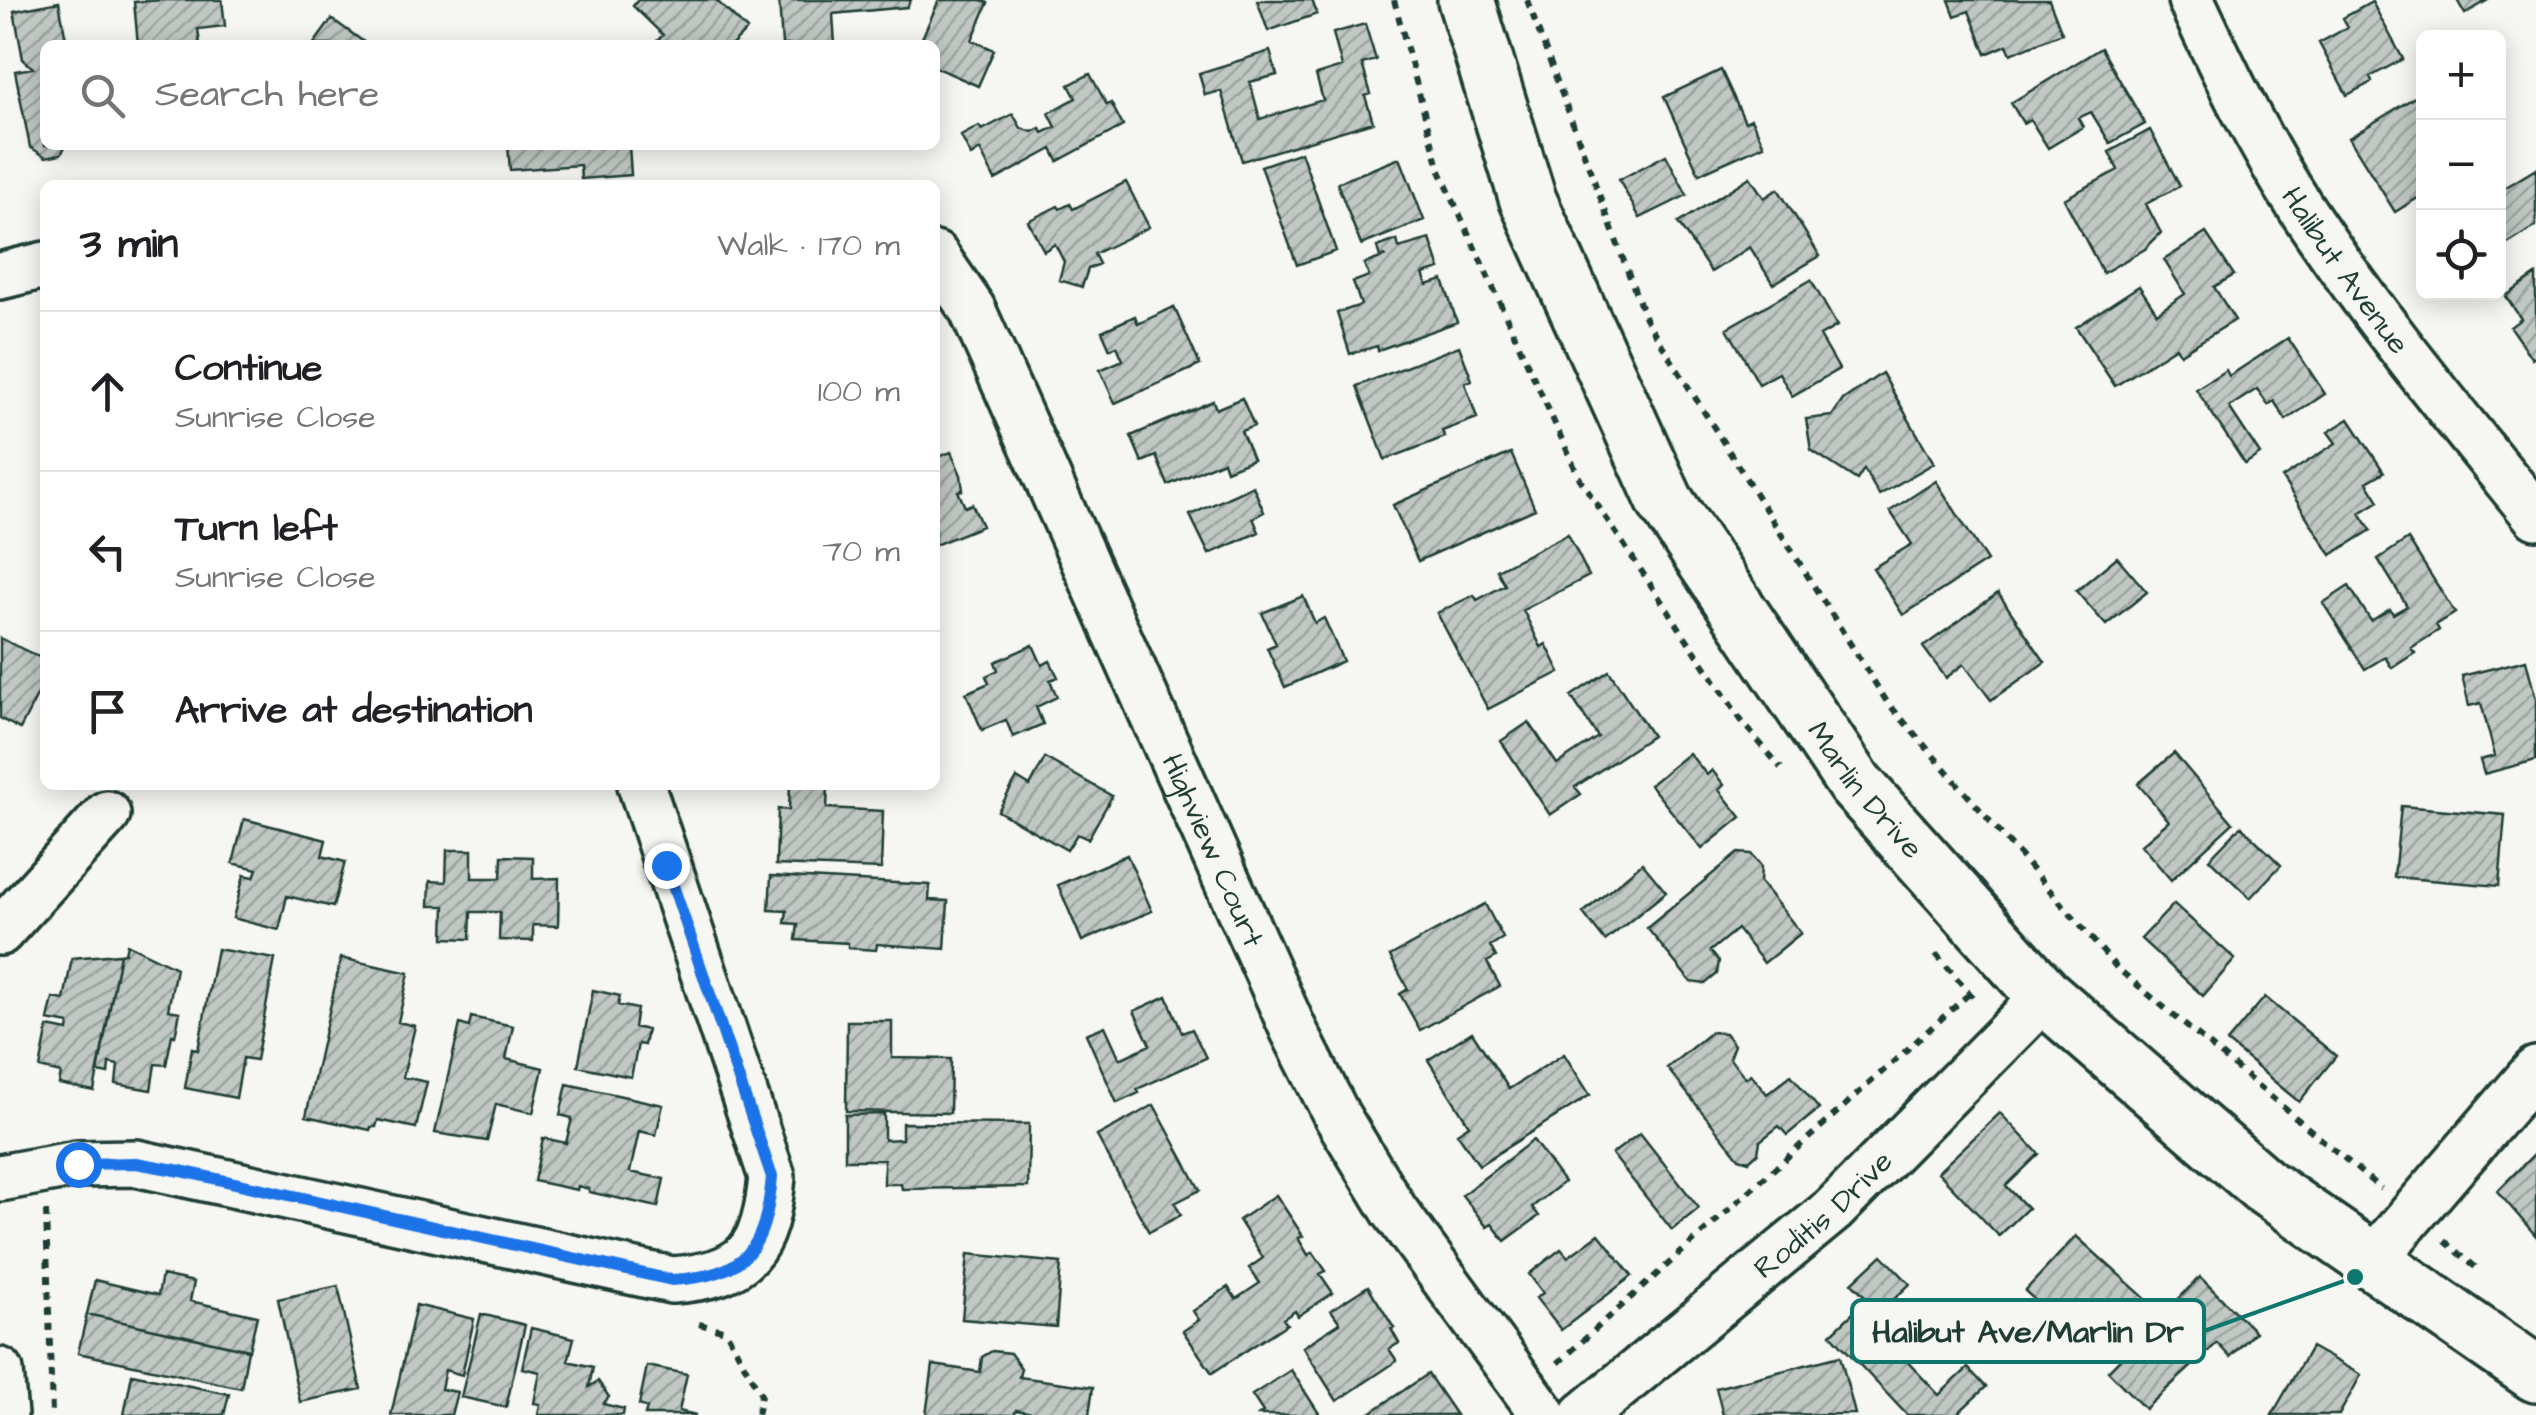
<!DOCTYPE html>
<meta charset="utf-8">
<style>
body{margin:0;font-family:"Architects Daughter",sans-serif;background:#f6f6f6;color:#202124}
.controls{position:absolute;right:30px;top:30px;display:grid;overflow:hidden;border-radius:15px;box-shadow:0 5px 25px #0003}
.controls button{width:90px;height:90px;display:grid;place-items:center;padding:0;border:0;border-bottom:2px solid #e0e0e0;background:#fff;color:#202124;font:50px sans-serif}
.stop{position:absolute;width:30px;height:30px;margin:-22px;border:8px solid #1a73e8;border-radius:50%;background:#fff}
.stop.end{background:#1a73e8;border-color:#fff;box-shadow:0 2px 10px #0008}
.list{margin:0;padding:0;list-style:none}
h2{display:flex;justify-content:space-between;align-items:center;height:130px;margin:0;padding:0 40px;font-size:42px}
h2 small{font-size:32px;font-weight:400;color:#757577}
.list li{display:grid;grid-template-columns:65px 1fr auto;gap:30px;align-items:center;box-sizing:border-box;height:160px;padding:0 40px;border-top:2px solid #e0e0e0}
.list b{display:block;font-size:38px;white-space:nowrap}
.list p{margin:0;font-size:32px;white-space:nowrap;color:#757577}
.list em{font-size:32px;font-style:normal;color:#757577}
.icon{flex:none;width:55px;height:55px;fill:none;stroke:currentColor;stroke-width:2;stroke-linecap:round;stroke-linejoin:round}
.map{position:relative;flex:none;width:2536px;height:1415px;overflow:hidden}
.search{position:absolute;background:#fff;box-shadow:0 5px 25px #0003;left:40px;top:40px;width:900px;height:110px;display:flex;align-items:center;gap:25px;box-sizing:border-box;padding:0 35px;border-radius:15px;color:#757577;font-size:38px}
.panel{position:absolute;background:#fff;box-shadow:0 5px 25px #0003;left:40px;top:180px;width:900px;height:610px;border-radius:15px}
.map>svg:first-child{display:block}
.building{fill:url(#building-hatch);stroke:#1f3d34;stroke-width:2.5}
.lines{fill:none;stroke-linecap:round;stroke-linejoin:round}
.minor-casing{stroke:#1f3d34;stroke-width:52}
.tertiary-casing{stroke:#1f3d34;stroke-width:62}
.path{stroke:#1f3d34;stroke-width:6;stroke-dasharray:8 8;stroke-linecap:butt}
.minor{stroke:#f6f6f2;stroke-width:45}
.tertiary{stroke:#f6f6f2;stroke-width:55}
.route{stroke:#1a73e8;stroke-width:12}
.labels{text-anchor:middle;stroke-width:8;stroke-linejoin:round;paint-order:stroke}
.street-label{font-size:30px;fill:#1f3d34;stroke:#f6f6f2}
.leader{fill:none;stroke:#0f766e;stroke-width:4}
.callout-dot{fill:#0f766e;stroke:#f6f6f2;stroke-width:4}
.callout{fill:#f6f6f2;stroke:#0f766e;stroke-width:4}
.callout-label{font-size:32px;text-anchor:middle;font-weight:bold;fill:#1f3d34}
</style>
<div class="map">
<svg width="2536" height="1415" viewBox="0 0 2536 1415">
<defs>
<pattern id="building-hatch" width="6" height="6" patternUnits="userSpaceOnUse" patternTransform="scale(2.5)"><rect width="6" height="6" fill="#c1c8c3"/><path d="M-1 1l2-2M0 6l6-6M5 7l2-2" fill="none" stroke="#9ca49f"/></pattern>
</defs>
<rect width="100%" height="100%" fill="#f6f6f2"/>
<filter id="ink" filterUnits="userSpaceOnUse"><feTurbulence type="fractalNoise" baseFrequency=".01" numOctaves="2"/><feDisplacementMap in="SourceGraphic" scale="20" xChannelSelector="R" yChannelSelector="G"/><feConvolveMatrix kernelMatrix="1 2 1 2 8 2 1 2 1" color-interpolation-filters="sRGB"/></filter>
<g filter="url(#ink)">
<path class="building" d="M163 0H222L225 26 198 29 200 45H138L134 2Z
M638 0H716L747 30 732 45H653L663 35 633 6Z
M779 0H911L907 7 833 14 835 45H782Z
M939 0H981L988 3 972 40 994 50 978 86 935 67V45H919Z
M1257 0H1312L1317 14 1268 31Z
M1949 0H2049L2062 33 2011 54 2007 45 1986 54 1969 11 1955 16Z
M2457 0H2488L2465 14Z
M59 2 67 45H45V145H66L61 154 46 157 30 147 15 71 33 68 23 59 14 11Z
M2372 2 2403 59 2370 77 2372 82 2347 95 2319 43 2348 27 2343 18Z
M332 19 368 45H313Z
M1365 24 1376 60 1362 64 1371 94 1365 96 1373 122 1242 161 1221 91 1205 95 1199 73 1270 51 1277 75 1250 82 1260 119 1323 100 1316 75 1342 67 1333 33Z
M538 38 539 45H501L500 40Z
M2101 48 2145 124 2110 143 2091 112 2078 118 2083 127 2048 148 2030 119 2023 123 2011 103Z
M1721 70 1745 122 1751 119 1764 145 1699 174 1664 97Z
M1090 74 1107 105 1111 103 1123 126 1058 161 1052 149 995 180 980 150 971 156 961 136 979 126 982 130 1013 114 1021 128 1032 132 1040 128 1043 133 1056 127 1049 113 1076 98 1069 85Z
M2415 97 2421 108 2424 106V194L2395 212 2349 138Z
M2150 130 2180 186 2146 204 2161 233 2145 249 2103 273 2064 199 2118 170 2109 152Z
M508 145H629L631 175 581 179 580 165 510 170Z
M1301 152 1336 251 1297 265 1261 166Z
M1666 155 1687 195 1640 218 1619 180Z
M1400 158 1424 220 1361 245 1337 183Z
M2536 169V226L2498 250V192Z
M1750 177 1764 198 1778 189 1820 256 1773 284 1750 247 1711 272 1678 223Z
M1126 182 1149 227 1094 254 1099 264 1088 269 1082 287 1059 280 1064 262 1055 244 1044 251 1028 221 1058 206 1060 209 1070 204 1073 209Z
M2206 233 2234 275 2214 287 2235 320 2180 354 2176 347 2115 386 2076 327 2139 286 2157 313 2185 294 2164 260Z
M1430 239 1440 269 1423 274 1427 285 1443 280 1457 322 1378 350 1377 346 1350 354 1337 313 1361 305 1353 282 1369 276 1364 264 1386 256 1380 257 1377 247 1397 240 1399 248Z
M2536 275V356L2532 359 2510 327 2521 319 2506 296Z
M1811 280 1837 326 1820 336 1839 369 1792 396 1779 373 1759 384 1727 328Z
M1174 307 1200 365 1115 403 1100 370 1123 360 1117 346 1110 349 1102 331 1135 316 1138 324Z
M2288 338 2325 394 2286 420 2274 401 2268 405 2257 389 2229 407 2260 454 2245 464 2196 389 2226 370 2229 376Z
M1459 346 1472 380 1465 383 1477 418 1442 431 1445 437 1385 460 1357 386Z
M1882 373 1934 463 1879 495 1864 469 1857 480 1811 450 1806 419 1832 416 1843 400Z
M1242 398 1254 426 1241 431 1253 459 1226 470 1223 461 1168 485 1156 456 1142 462 1131 436 1213 401 1216 409Z
M2349 419 2384 472 2367 482 2379 501 2360 513 2371 530 2331 555 2282 478 2336 443 2328 432Z
M951 452 961 475 963 490 958 491 965 507 972 504 982 526 935 545V458Z
M1511 453 1535 509 1418 561 1393 505Z
M1936 481 1987 561 1903 615 1873 568 1912 544 1890 511Z
M1253 486 1264 512 1253 518 1259 532 1209 554 1190 515Z
M1568 534 1589 576 1523 610 1541 647 1546 644 1560 672 1488 709 1437 613 1474 595 1477 600 1505 585 1497 570Z
M2408 539 2455 613 2436 625 2439 630 2411 648 2415 653 2392 668 2385 657 2365 669 2323 603 2349 586 2371 621 2390 609 2393 614 2407 606 2378 559Z
M2117 557 2147 592 2106 625 2076 591Z
M1998 593 2045 662 1991 700 1964 664 1946 678 1923 647Z
M1303 596 1315 623 1324 618 1343 661 1285 687 1267 648 1276 644 1262 613Z
M0 638 45 660V680L20 729 0 718Z
M1033 645 1042 665 1050 661 1058 677 1050 680 1057 697 1036 707 1043 724 1013 737 1006 720 982 730 966 693 989 683 986 676 998 670 995 662Z
M2526 660 2536 700V760L2484 774 2480 760 2495 756 2481 703 2469 706 2462 676Z
M1609 671 1652 736 1575 787 1581 794 1550 815 1501 741 1529 722 1557 764 1598 737 1571 696Z
M1689 753 1707 775 1712 770 1724 785 1719 790 1741 817 1702 849 1650 785Z
M2174 753 2233 823 2171 880 2141 845 2169 821 2138 784Z
M1045 758 1112 796 1088 839 1077 834 1067 850 998 811 1017 778 1030 786Z
M790 785H828L827 808 883 811 881 869 776 865 778 809 789 810Z
M2401 806 2505 815 2499 886 2394 877Z
M244 819 326 840 322 856 345 862 333 907 287 896 279 930 233 918 244 875 254 877 257 869 233 863Z
M2241 826 2281 865 2250 898 2209 859Z
M447 850H472V878H501L502 856 533 857V879L559 878 558 926 533 925V941L499 940 500 912H471L470 939 444 938 445 906H429L430 881 446 882Z
M1738 853 1751 854 1761 866 1760 882 1801 933 1764 963 1737 929 1710 951 1719 961 1717 974 1705 984 1691 982 1647 928Z
M1127 855 1152 911 1082 941 1058 885Z
M1642 863 1666 892 1605 941 1583 913Z
M771 876 930 885 929 900 948 901 945 949 877 944 876 950 848 948V943L796 940 798 924 785 923 787 911 769 910Z
M1485 904 1503 938 1490 946 1496 957 1487 962 1500 986 1420 1030 1400 994 1408 989 1390 956Z
M2174 904 2235 959 2203 996 2141 939Z
M127 944 176 968 168 1010 180 1012 175 1036 172 1035 166 1065 155 1064 151 1090 116 1084 118 1065 109 1063 108 1074 98 1072 120 954 125 953Z
M217 949 275 959 256 1060 243 1058 236 1098 185 1088 192 1048 198 1050Z
M120 954 94 1091 59 1084 61 1073 40 1068 48 1027 68 1031 69 1024 48 1020 53 998 64 1000 72 958Z
M341 958 409 973 398 1022 415 1026 403 1077 427 1082 416 1128 378 1120 376 1127H371L370 1130 306 1116Z
M593 990 620 996 618 1005 637 1009 634 1027 647 1030 644 1045 638 1044 631 1077 578 1066Z
M1167 996 1182 1033 1192 1029 1206 1058 1137 1089 1139 1093 1117 1103 1086 1034 1105 1026 1120 1059 1150 1045 1134 1011Z
M2265 997 2336 1056 2299 1102 2227 1042Z
M471 1017 513 1026 506 1059 543 1068 533 1113 496 1104 487 1141 435 1133 460 1024 469 1027Z
M847 1021H892V1058L951 1059 950 1113 846 1111Z
M1472 1032 1509 1089 1564 1054 1590 1095 1479 1165 1457 1133 1469 1125 1428 1060Z
M1711 1032 1725 1033 1734 1045 1729 1058 1746 1078 1751 1074 1767 1094 1791 1075 1819 1109 1787 1135 1779 1126 1760 1141 1758 1153 1749 1161 1739 1158 1667 1068Z
M567 1084 663 1105 656 1135 639 1131 630 1172 664 1179 658 1207 589 1192V1189L578 1186 577 1190 534 1181 543 1138 566 1143 572 1118 560 1115Z
M1154 1105 1200 1190 1175 1203 1181 1215 1149 1232 1097 1136Z
M2000 1113 2039 1154 2006 1186 2028 1208 1999 1236 1938 1172Z
M884 1114V1140L902 1139V1123L1029 1124 1028 1187 902 1189 901 1184H884V1160H845V1115Z
M1640 1133 1699 1208 1672 1230 1612 1154Z
M1533 1140 1564 1182 1532 1207 1539 1216 1505 1241 1492 1224 1487 1227 1462 1195Z
M2536 1152V1236L2497 1191Z
M1276 1195 1303 1236 1298 1238 1308 1255 1313 1252 1326 1271 1320 1274 1333 1293 1298 1316 1295 1311 1283 1319 1287 1324 1212 1373 1183 1331 1199 1320 1193 1311 1228 1287 1236 1299 1260 1283 1249 1268 1263 1258 1239 1220Z
M1599 1234 1632 1276 1561 1330 1536 1298 1543 1293 1529 1274 1561 1249 1568 1257Z
M2076 1236 2147 1300 2096 1356 2025 1291Z
M968 1254 1061 1263 1056 1327 962 1319Z
M1882 1255 1910 1284 1891 1302 1923 1336 1902 1356 1939 1395 1968 1368 1986 1387 1956 1415H1907L1831 1334 1853 1313 1856 1316 1871 1302 1852 1283Z
M162 1275 194 1282 190 1301 257 1316 249 1350 87 1314 95 1280 158 1295Z
M2200 1277 2255 1332 2230 1357 2217 1343 2145 1409 2108 1371Z
M338 1286 361 1389 300 1402 278 1299Z
M1368 1286 1394 1328 1391 1329 1399 1343 1389 1349 1397 1361 1337 1401 1303 1347 1340 1323 1331 1310Z
M416 1305 474 1319 462 1375 445 1370 441 1389 457 1392 451 1415H391Z
M87 1314 248 1350 241 1388 78 1353Z
M481 1314 525 1325 506 1407 461 1397Z
M531 1328 574 1338 568 1361 593 1367 589 1387 598 1381 609 1397 603 1404 624 1409 623 1415H538L540 1404 534 1403 540 1372 522 1368Z
M2311 1347 2361 1375 2339 1415H2272Z
M992 1351 1010 1353 1021 1368 1019 1377 1093 1387 1089 1415H1043L1016 1410 1014 1415H926L933 1365 980 1372 982 1357Z
M1840 1356 1855 1414 1723 1415 1716 1388Z
M647 1366 687 1374 679 1411 696 1415H645L647 1408 639 1405Z
M1291 1370 1320 1415H1259L1263 1412 1252 1395Z
M132 1374 229 1394 224 1415H124Z
M1428 1374 1456 1415H1367Z"/>
<g class="lines">
<g class="minor-casing">
<g id="minor">
<path id="s1" d="M2191 0C2224 71 2258 142 2301 208 2372 316 2455 416 2536 516"/>
<path id="s2" d="M935 255 972 309 1293 1029 1337 1116 1394 1210 1544 1415"/>
<path d="M0 276 45 265"/>
<path d="M0 932 107 814"/>
<path d="M0 1178 77 1164 136 1163 672 1280C747 1275 765 1250 772 1177L641 785"/>
<path d="M2372 1261 2536 1070"/>
<path d="M0 1371 4 1415"/>
<path id="s3" d="M1584 1415 1833 1210 2045 996"/>
</g>
</g>
<g class="tertiary-casing">
<g id="tertiary">
<path id="s4" d="M1466 0 1528 200 1665 501 1855 784 2045 996 2264 1186 2536 1374"/>
</g>
</g>
<path class="path" d="M1394 0 1440 171 1580 479 1743 723 1781 768
M1527 0 1645 318 1887 702 2117 968 2381 1189
M1936 954 1977 1002
M46 1211 52 1415
M2445 1241 2481 1272
M699 1324 726 1331 761 1395 757 1415
M1558 1363 1970 993"/>
<use href="#minor" class="minor"/>
<use href="#tertiary" class="tertiary"/>
</g>
</g>
<g class="lines" filter="url(#ink)">
<path class="route" d="M78 1164 136 1163 181 1171 672 1280C747 1275 765 1250 772 1177L666 865"/>
</g>
<g class="labels">
<g class="street-label">
<text dy="10" stroke="none"><textPath href="#s1" startOffset="312">Halibut Avenue</textPath></text>
<text dy="10" stroke="none"><textPath href="#s4" startOffset="892">Marlin Drive</textPath></text>
<text dy="10" stroke="none"><textPath href="#s2" startOffset="658">Highview Court</textPath></text>
<text dy="10" stroke="none"><textPath href="#s3" startOffset="312">Roditis Drive</textPath></text>
</g>
</g>
<path class="leader" d="M2355 1277L2204 1331"/>
<circle class="callout-dot" cx="2355" cy="1277" r="10"/>
<rect class="callout" x="1852" y="1300" width="352" height="62" rx="10"/>
<g class="callout-label">
<text x="2028" y="1342">Halibut Ave/Marlin Dr</text>
</g>
</svg>
<div class="controls">
<button>+</button>
<button>−</button>
<button><svg class="icon" aria-label="locate" viewBox="0 0 24 24"><circle cx="12" cy="12" r="6"/><path d="M12 2v4M12 18v4M2 12h4M18 12h4"/></svg></button>
</div>
<div class="stop" style="left:78px;top:1164px"></div>
<div class="stop end" style="left:666px;top:865px"></div>
<div class="search"><svg class="icon" aria-label="search" viewBox="0 0 24 24"><circle cx="10" cy="10" r="6"/><path d="M15 15l6 6"/></svg>Search here</div>
<section class="panel">
<h2>3 min<small>Walk · 170 m</small></h2>
<ul class="list">
<li><svg class="icon" aria-label="ahead" viewBox="0 0 24 24"><path d="M12 20V5M6 11l6-6 6 6"/></svg><div><b>Continue</b><p>Sunrise Close</p></div><em>100 m</em></li>
<li><svg class="icon" aria-label="left" viewBox="0 0 24 24"><path d="M17 20v-9H6M10 6l-5 5 5 5"/></svg><div><b>Turn left</b><p>Sunrise Close</p></div><em>70 m</em></li>
<li><svg class="icon" aria-label="arrive" viewBox="0 0 24 24"><path d="M6 21V4h12l-3 4 3 4H6"/></svg><div><b>Arrive at destination</b></div></li>
</ul>
</section>
</div>
